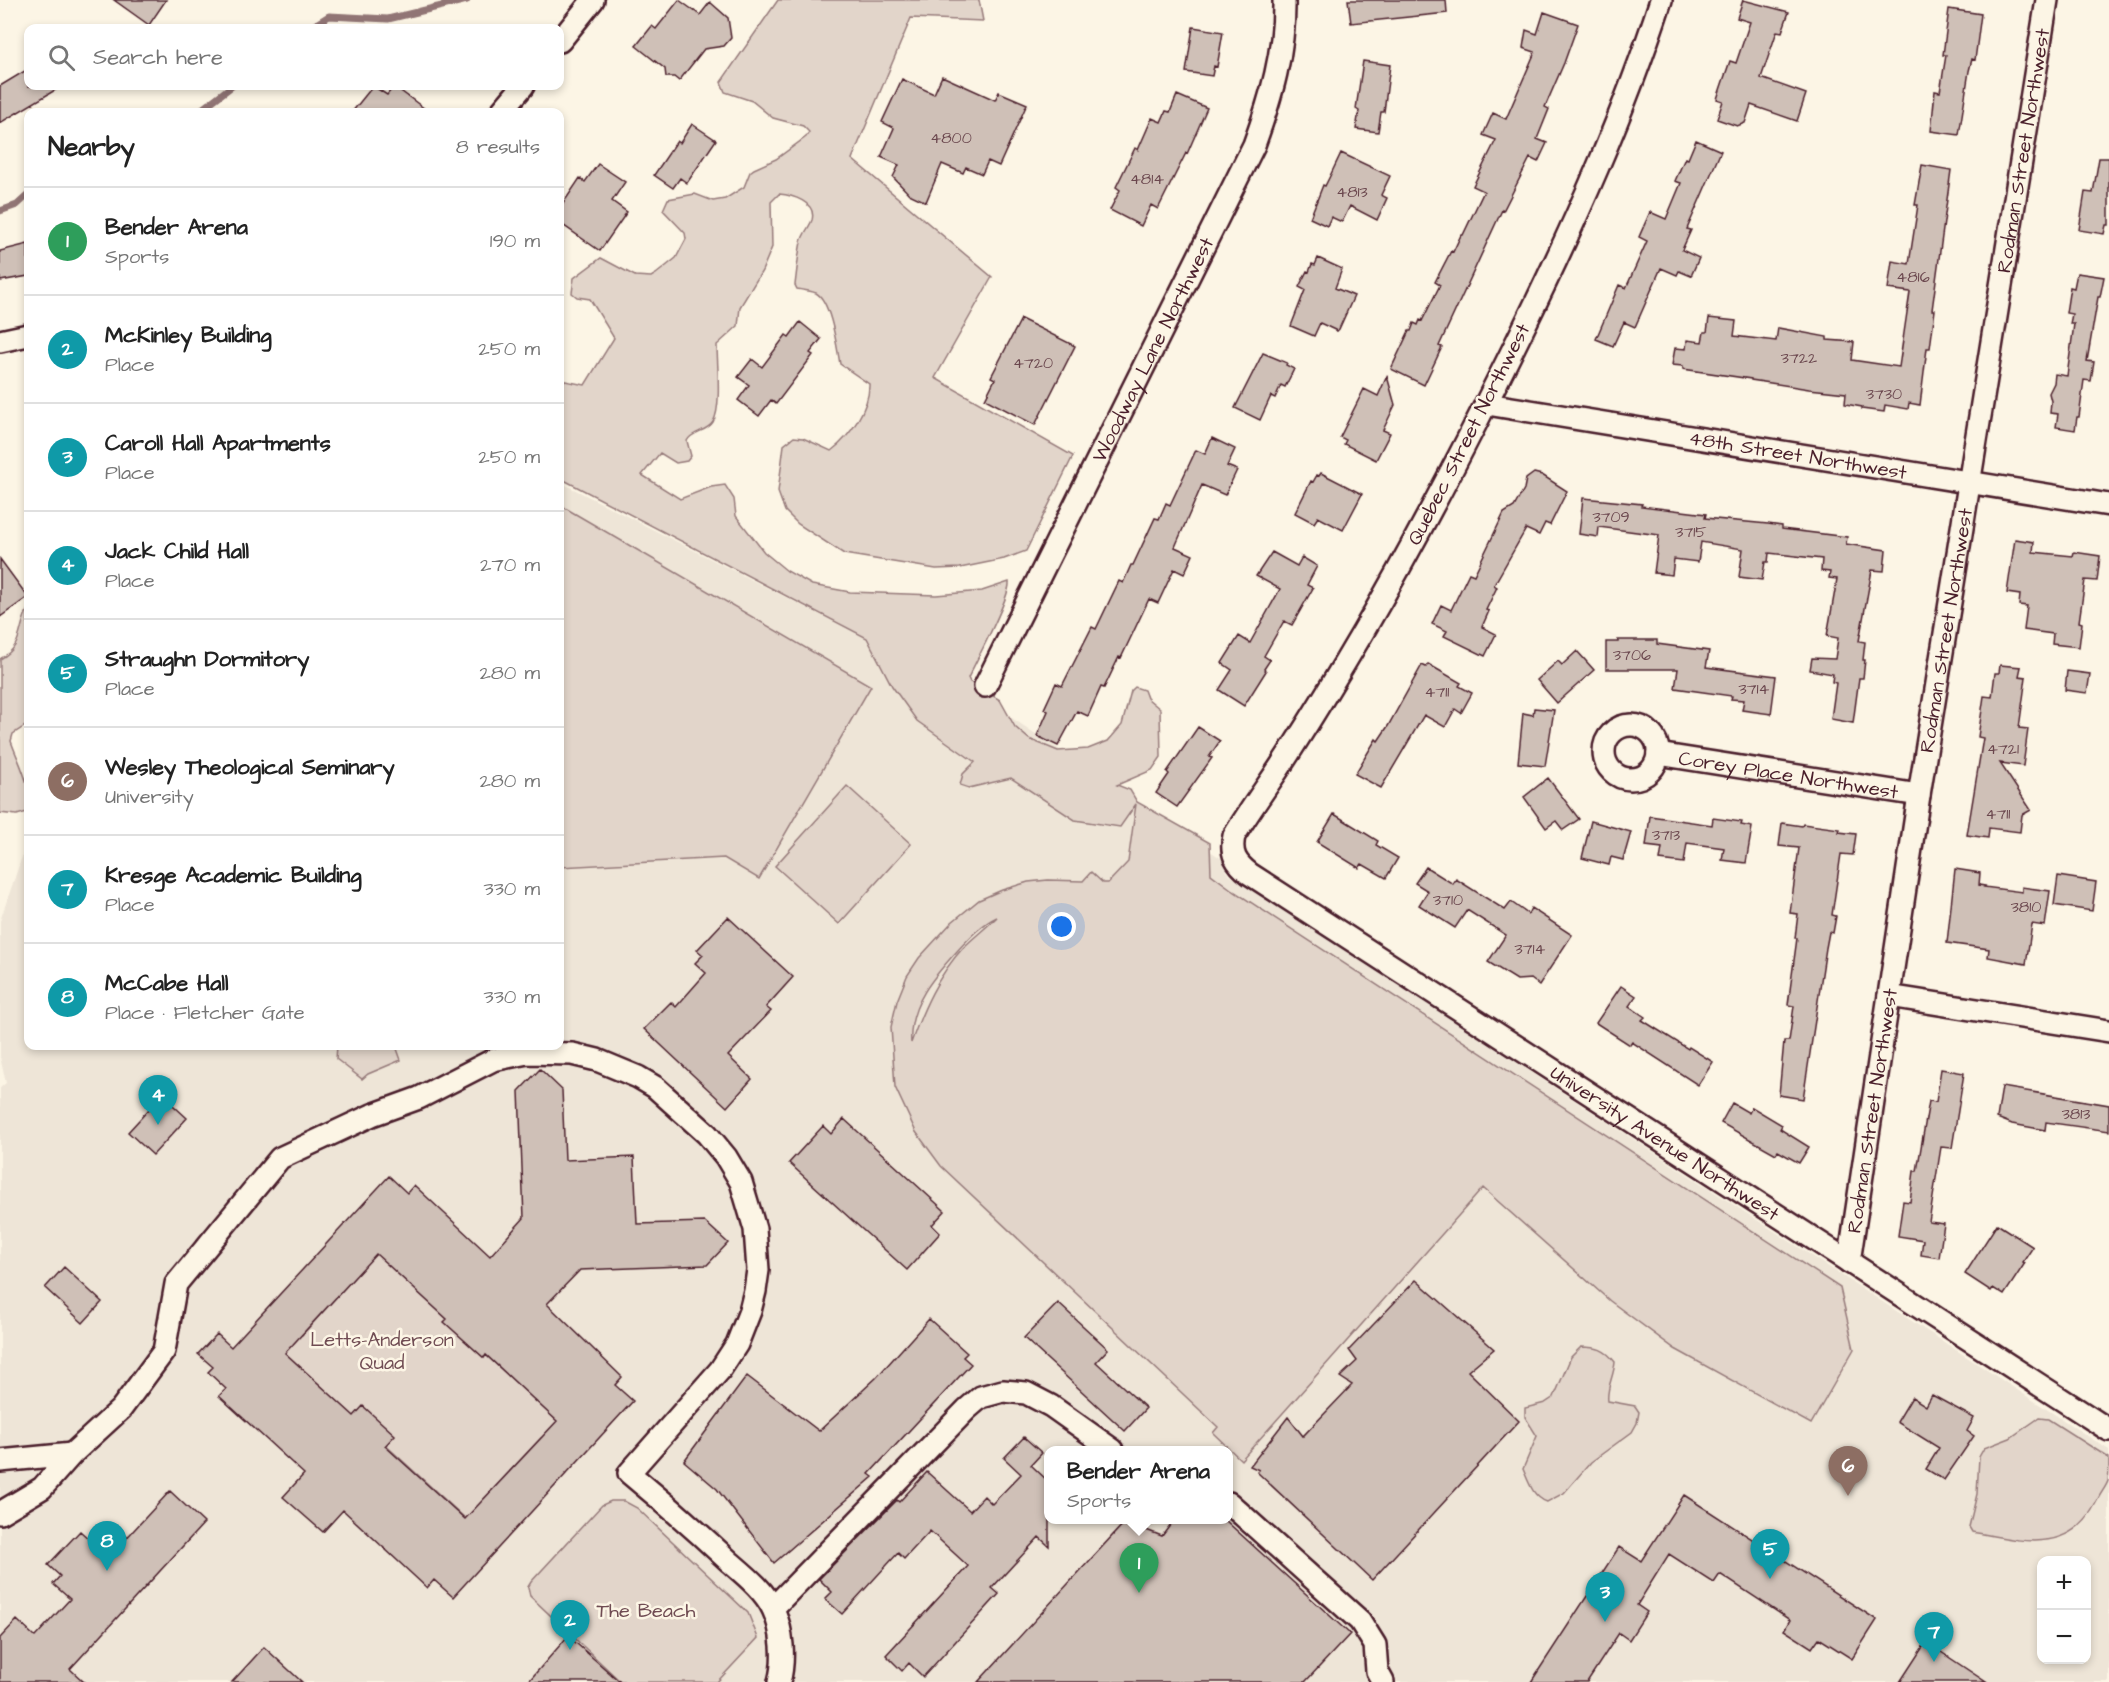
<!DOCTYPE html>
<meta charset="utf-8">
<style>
body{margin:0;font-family:"Architects Daughter",sans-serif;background:#f2f2f2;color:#222}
.controls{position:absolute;right:18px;bottom:18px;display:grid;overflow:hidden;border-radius:12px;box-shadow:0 3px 9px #0003}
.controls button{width:54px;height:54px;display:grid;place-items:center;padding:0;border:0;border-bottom:2px solid #e0e0e0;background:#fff;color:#222;font:30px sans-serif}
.you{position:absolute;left:1062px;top:927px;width:21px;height:21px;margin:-15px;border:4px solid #fff;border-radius:50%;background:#1a73e8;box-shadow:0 0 0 9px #1a73e833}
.badge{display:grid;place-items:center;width:39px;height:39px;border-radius:50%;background:#1f6fb2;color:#fff;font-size:20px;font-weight:700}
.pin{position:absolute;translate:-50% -50px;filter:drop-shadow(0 2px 3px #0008)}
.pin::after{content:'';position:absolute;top:32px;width:21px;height:18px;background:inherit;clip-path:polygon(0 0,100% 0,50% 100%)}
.popup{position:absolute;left:1044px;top:1446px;width:189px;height:78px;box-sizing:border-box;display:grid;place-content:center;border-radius:12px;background:#fff;filter:drop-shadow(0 2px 4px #0005);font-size:20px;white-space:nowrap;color:#767676}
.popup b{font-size:22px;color:#222}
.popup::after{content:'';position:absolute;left:50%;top:100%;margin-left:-12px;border:12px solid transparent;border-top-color:#fff}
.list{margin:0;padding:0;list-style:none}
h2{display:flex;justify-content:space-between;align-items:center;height:78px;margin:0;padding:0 24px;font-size:26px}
h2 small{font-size:20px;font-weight:400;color:#767676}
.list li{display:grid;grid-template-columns:39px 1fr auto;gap:18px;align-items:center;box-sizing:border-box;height:108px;padding:0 24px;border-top:2px solid #e0e0e0}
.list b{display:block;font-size:22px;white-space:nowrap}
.list p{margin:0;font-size:20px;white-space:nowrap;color:#767676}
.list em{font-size:20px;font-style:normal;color:#767676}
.icon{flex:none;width:33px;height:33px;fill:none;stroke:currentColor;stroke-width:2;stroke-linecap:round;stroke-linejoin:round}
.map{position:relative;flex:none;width:2109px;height:1682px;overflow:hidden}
.search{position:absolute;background:#fff;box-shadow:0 3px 9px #0003;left:24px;top:24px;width:540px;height:66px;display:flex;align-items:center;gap:15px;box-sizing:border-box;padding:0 21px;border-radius:12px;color:#767676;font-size:22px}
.panel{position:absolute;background:#fff;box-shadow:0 3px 9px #0003;left:24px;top:108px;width:540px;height:942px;border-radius:12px}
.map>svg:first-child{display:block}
.built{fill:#eee5d7;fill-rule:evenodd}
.green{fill:#e2d5ca;stroke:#967a7a;stroke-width:1.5;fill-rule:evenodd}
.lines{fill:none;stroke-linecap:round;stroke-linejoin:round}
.stream{stroke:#917474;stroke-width:7}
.building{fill:#cfc0b7;stroke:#4a1f2b;stroke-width:1.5;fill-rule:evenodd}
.street-casing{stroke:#4a1f2b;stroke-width:26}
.street{stroke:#fcf5e5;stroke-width:21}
.labels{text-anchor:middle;stroke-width:5;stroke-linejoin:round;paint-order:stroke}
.number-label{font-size:16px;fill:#6b474e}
.street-label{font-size:20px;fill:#4a1f2b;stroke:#fcf5e5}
.park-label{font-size:20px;fill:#704c53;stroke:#fcf5e5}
</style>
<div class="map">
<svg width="2109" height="1682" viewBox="0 0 2109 1682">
<rect width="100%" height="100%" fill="#fcf5e5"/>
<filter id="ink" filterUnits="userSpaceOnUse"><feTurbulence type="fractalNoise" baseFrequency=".0167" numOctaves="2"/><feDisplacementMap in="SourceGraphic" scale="12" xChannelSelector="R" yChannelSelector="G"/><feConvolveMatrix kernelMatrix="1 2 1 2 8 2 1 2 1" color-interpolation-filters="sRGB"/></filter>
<g filter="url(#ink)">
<path class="built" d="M560 482 979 696 1222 859 1228 874 2109 1450V1682H0V1088L6 1083 0 1057V921L28 839V1046H560ZM1049 1450H1229V1520H1049ZM2042 1560H2086V1660H2042Z"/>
<path class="green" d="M778 0H979L983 21 911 18 852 159 992 277 935 378 1073 456 1026 551 1004 559 960 568 936 569 844 554 798 524 785 511 778 492 784 445 794 437 803 438 831 451C850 437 870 407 869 384L840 364C837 348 831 301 816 293 811 291 803 290 797 289L795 285C797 270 798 256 801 242 803 234 809 228 812 220 817 202 792 195 779 194L771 202 772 247 762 271 740 307 738 326 717 345C717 362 722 408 713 422 707 432 692 431 687 441L691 456 687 461 676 463 660 453 642 475 680 499 711 487 725 485 734 499 736 516 764 552 787 571 812 585 850 592 936 595 982 591 1009 582C1011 596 976 661 968 678L970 682 1000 700 1015 727 1029 739 1058 751 1088 749 1108 741 1122 725 1131 691 1135 687 1144 690 1147 698 1160 709 1161 757 1152 770 1117 785 1130 790 1137 802 1210 843 1211 874 1235 892 1840 1288 1854 1349 1811 1424 1675 1349 1610 1301 1483 1188 1241 1460 1213 1433 1218 1427 941 1166 916 1132 895 1087 891 1027 897 1001 907 976 919 958 952 922 979 900 1002 890 1028 882 1048 880 1083 881 1091 872 1103 883H1108L1128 862 1136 804 1120 827 1075 820 1011 778 969 788 960 785 963 774 975 762 917 721 892 686 867 638 560 478V380L585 385 614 338 590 299 577 297 572 293 574 278 601 258 635 276 651 277 656 274 676 258 686 239 685 233 663 210 668 199 695 194 713 201 725 199 744 187 750 172 754 169 776 159 806 137 809 132 803 126 773 118 752 101 725 92 721 82ZM997 917C987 927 974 937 963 948 938 975 923 1009 911 1043 908 1005 935 975 958 950 970 937 982 924 997 917Z
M560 505 871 686 759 879 724 858 560 867Z
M28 609V724L13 734 11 741C18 762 35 790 27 812L17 815 0 813V659C24 646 17 629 28 609Z
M847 786 911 844 839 924 775 866Z
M337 1046H396L401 1060 368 1074 362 1079 336 1059Z
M364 1242 568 1431 541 1438 482 1501 478 1530 272 1341 302 1335 360 1271Z
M1581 1347C1597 1347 1605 1349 1615 1362 1614 1376 1606 1388 1608 1401L1635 1406 1639 1412 1637 1423 1632 1432 1591 1462 1564 1493 1547 1502C1533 1497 1529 1483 1523 1469L1537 1436 1525 1417V1408L1545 1403 1554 1397 1571 1357Z
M2039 1418 2048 1419 2109 1458C2109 1464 2109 1475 2108 1481 2106 1487 2100 1494 2097 1501 2070 1556 2021 1541 1972 1532L1969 1527 1977 1494 1979 1457 1984 1448 2010 1438Z
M611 1501H624L637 1508 748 1613 758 1638 717 1682H621L530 1596 528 1587 531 1582 602 1505Z"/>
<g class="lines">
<path class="stream" d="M310 28 329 16 388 19 467 0
M198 112 232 86
M0 211 17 205 28 195"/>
</g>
<path class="building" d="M114 0H166L149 25Z
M679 0 700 15 710 2 728 18 731 38 724 46 704 49 679 81 674 77H666L665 69 636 46 652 26 656 29Z
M1348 0H1446L1447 13 1351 23Z
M1743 0 1789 12 1782 32 1777 31 1761 78 1806 94 1797 121 1751 105 1745 123 1737 126 1717 119 1723 101 1717 99 1722 84 1730 61 1736 63 1750 22 1737 18Z
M1949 9 1981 14 1975 60 1972 59 1969 71 1959 135 1931 131 1935 91 1940 92 1946 55H1943Z
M1544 12 1578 24 1564 63 1545 107 1549 109 1537 139 1547 143 1538 162 1530 158 1503 211 1502 210 1439 346 1442 347 1424 385 1391 369 1409 331H1411L1414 323 1418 325 1420 320 1422 321 1440 285 1435 282 1451 251 1453 252 1461 235H1463L1484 191 1473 186 1496 140 1483 135 1493 113 1506 119 1535 52 1523 48 1526 30 1537 34Z
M1193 27 1223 32 1217 67 1214 66 1212 76 1186 72Z
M1363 61 1390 65 1384 112H1381L1378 132 1356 129 1359 111 1356 109Z
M28 69V86H62L0 123V86Z
M942 76 995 100 999 92 1027 104 999 166 988 161 982 174 966 167 963 173 942 164 926 202 909 194 893 177 899 165 881 157 894 128 882 122 902 79 934 94Z
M373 86 387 95 394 86 429 112H352Z
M1177 95 1207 108 1187 154 1186 153 1158 209 1151 205 1141 226 1110 210 1120 190 1116 187 1135 148 1138 150 1152 118 1161 122 1166 111 1170 112Z
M692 124 716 140 687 183 680 178 673 188 654 175 677 141 680 143Z
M1696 140 1721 151 1687 229 1691 230 1682 250 1699 258 1691 276 1679 271 1677 275 1661 268 1635 327 1624 322 1613 346 1596 339 1619 285 1626 288 1647 241 1639 237 1650 212 1666 219 1681 183 1675 181 1685 158 1688 159Z
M1341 153 1390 176 1381 195 1387 198 1377 220 1350 206 1342 222 1331 217 1327 226 1310 218 1323 185 1325 186 1330 176Z
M2099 158H2109V225H2106L2104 234 2079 230 2085 192 2093 193Z
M598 164 625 182 612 201 627 212 600 251 560 223V208L580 178 585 182Z
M1922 165 1951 170 1932 310H1935L1930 348H1927L1920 405 1909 403 1908 409 1885 405 1884 412 1862 409V407L1845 404 1846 393 1809 389 1751 380V379L1683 369V366L1672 365 1675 348 1686 349 1687 340 1702 342 1704 332H1707L1709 318 1736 321 1734 336 1776 341 1778 328 1827 337V340L1854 342 1852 360 1899 367 1910 292 1888 289 1892 261 1909 264 1918 205H1915Z
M28 244V276L0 281V251Z
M1318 258 1342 269 1335 288 1354 296 1339 329 1337 331 1320 323 1314 336 1291 326 1305 290 1299 287 1307 271 1309 272 1312 264 1315 265Z
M2077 273 2104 277 2100 297H2098L2087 361 2094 362 2091 381 2084 380 2079 417H2077L2075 430 2056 427 2058 414 2050 413 2051 401 2049 393 2054 383 2055 374 2067 376 2074 324H2070L2072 314 2066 313 2070 287 2074 288Z
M1021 319 1075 346 1035 425 985 399 995 379 991 377Z
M800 322 821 339 810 353 813 355 776 404 771 400 759 416 738 400 749 385 738 377 752 359 762 367 786 335 789 337Z
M1263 353 1287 363 1286 365 1294 369 1285 387 1281 385 1275 398 1271 396 1260 420 1235 408Z
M1387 376 1395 405 1383 430 1390 433 1376 460 1344 444 1346 440 1340 437 1364 389 1378 396Z
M1212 438 1235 449 1227 466 1237 470 1225 495 1202 485 1175 547 1193 555 1184 574 1174 569 1158 603 1149 599 1121 658 1119 657 1104 688 1101 687 1088 716 1077 711 1058 746 1037 736 1048 711 1044 709 1056 683 1062 686 1092 627 1096 629 1119 581 1123 583 1131 565H1133L1155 518 1159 519 1166 503 1170 505 1196 450 1205 454Z
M1321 473 1362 494 1343 530 1318 517 1314 523 1295 513 1311 481 1313 482 1317 475 1319 476Z
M1534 473 1542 475 1567 491 1550 525 1545 523 1539 535 1526 529 1494 585 1497 587 1486 610 1489 611 1482 627 1496 634 1485 656 1444 636 1447 631 1432 624 1441 605 1451 610 1469 573 1474 575 1504 513 1514 507 1524 489 1526 479Z
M1583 498 1642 504 1641 506 1706 514 1705 518 1768 524 1782 526V529L1847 537 1846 544 1886 550 1884 571 1872 570 1859 641 1865 642 1863 660H1865L1863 678H1859L1853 723 1831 719 1836 683 1832 682 1833 674 1810 670 1812 658 1835 659 1838 638 1827 636 1837 579 1829 578 1830 572 1821 571 1822 559 1769 553 1768 562H1765L1762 580 1739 577 1743 549 1701 542 1698 562 1674 559 1672 575 1654 573 1659 535 1599 527 1598 537 1579 534Z
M2015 539 2034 542 2033 552 2073 556 2074 552 2100 556 2097 581 2085 580 2079 622 2082 623 2079 647 2052 644 2053 634 2024 630 2027 606 2019 605 2020 595 2007 593Z
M1272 552 1297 566 1302 557 1317 566 1307 585 1313 588 1292 625 1284 621 1264 656 1270 660 1264 669 1266 671 1244 706 1219 690 1232 670 1222 663 1239 636 1250 643 1280 589 1256 576Z
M0 559 28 597 0 617Z
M1618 640H1657V644L1709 651 1706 667 1776 676 1771 714 1742 710 1744 700 1731 699 1732 696 1675 688 1678 669H1606V642H1618Z
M1577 651 1594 670 1557 703 1537 680 1558 661 1562 665Z
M1428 664 1461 683 1459 686 1472 693 1461 713 1455 709 1445 727 1424 715 1381 788 1355 774 1376 739 1378 741 1388 726 1422 665 1426 667Z
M2000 665 2021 667 2019 676 2026 677 2019 728 2028 729 2023 766 2000 763 2031 810 2022 815 2020 832 1989 828 1988 838 1967 835 1983 738 1978 737 1984 696 1992 697 1995 673H1999Z
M2067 671 2090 674 2087 693 2065 690Z
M1534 708 1554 710 1545 766 1518 763 1523 713 1533 715Z
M1198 727 1220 741 1209 757 1212 758 1177 807 1156 793 1169 774 1167 772Z
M1548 778 1579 819 1563 830 1556 821 1546 828 1524 797Z
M1334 814 1378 841 1376 845 1398 858 1386 878 1362 864 1359 868 1317 842Z
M1650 816 1712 825 1713 818 1742 822 1741 825 1752 827 1746 863 1722 860 1724 848 1687 843 1684 863 1660 860 1662 848 1646 846Z
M1591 821 1631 832 1623 860 1611 857 1609 865 1582 858Z
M1782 823 1802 826 1803 824 1840 829 1839 832 1856 834 1853 855 1841 854 1832 915 1836 916 1833 933 1829 932 1826 948 1803 1099 1779 1095 1784 1041H1789L1794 1006 1788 1005 1797 938H1795L1798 914 1790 913 1799 848 1779 846Z
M1426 867 1453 884 1456 879 1505 910 1511 902 1528 914 1531 908 1572 935 1539 985 1531 979 1517 980 1488 962 1506 935 1467 910 1455 928 1419 905 1428 891 1415 883Z
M1955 869 1980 873 1979 885 1985 886 1984 887 2022 892V887L2050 891 2045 926 2032 924 2026 964 1988 957 1989 949 1947 943Z
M2058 876 2096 882 2092 911 2054 905Z
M728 917 793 977 766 1007 771 1011 728 1056 752 1079 727 1107 644 1029 671 1002 676 1007 706 973 695 963 703 955 697 950Z
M1621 986 1636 996 1629 1006 1645 1017 1642 1020 1688 1049 1689 1047 1713 1062 1698 1085 1632 1042 1630 1045 1596 1023Z
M540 1069 562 1090 565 1160 634 1157 637 1224 705 1222 728 1243 707 1265 580 1270 547 1304 622 1377 615 1385 633 1401 453 1597 434 1580 427 1588 343 1510 323 1532 283 1497 304 1474 219 1396 226 1389 208 1372 213 1367 198 1354 217 1334 231 1347 389 1176 407 1193 414 1185 490 1256 524 1218 519 1091ZM376 1254 447 1319 444 1322 484 1358 486 1355 557 1421 465 1519 385 1446 395 1435 363 1406 354 1416 285 1353Z
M1941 1069 1964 1073 1952 1148 1941 1147 1929 1222 1944 1224 1939 1258 1921 1255 1923 1240 1898 1236 1903 1201 1910 1202 1914 1171H1917L1929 1101 1936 1102Z
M2002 1087 2109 1105V1131L2046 1122 2045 1130 2012 1124 1997 1118Z
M162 1095 187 1118 153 1155 128 1132Z
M1732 1103 1749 1113 1752 1107 1782 1125 1780 1129 1809 1147 1799 1163 1778 1151 1776 1154 1721 1123Z
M844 1119 945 1211 932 1225 940 1233 907 1270 789 1163 823 1126 831 1134Z
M1997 1224 2033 1247 2023 1262 2025 1263 2004 1295 1993 1288 1991 1291 1965 1274Z
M64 1267 102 1302 83 1323 45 1288Z
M1416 1280 1494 1349 1468 1371 1519 1421 1372 1580 1257 1472 1259 1470 1250 1466 1288 1417 1303 1436 1352 1385 1340 1377 1357 1361 1349 1350Z
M1058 1303 1108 1349 1096 1362 1146 1408 1125 1431 1024 1338Z
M929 1319 967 1353 963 1357 971 1364 869 1474 873 1477 774 1563 717 1489 684 1461 747 1376 819 1431 876 1378Z
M1932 1395 1974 1418 1967 1431 1974 1436 1944 1480 1926 1469 1939 1448 1897 1422 1912 1397 1926 1406Z
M1024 1437 1042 1453 1031 1465 1049 1482V1546L1039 1537 992 1588 999 1594 923 1677 909 1663 902 1671 886 1655 968 1566 930 1531 904 1559 898 1553 842 1614 825 1599 832 1592 819 1579 897 1500 899 1502 927 1472 970 1511 984 1496 992 1504 1021 1474 1004 1458Z
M170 1491 204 1523 70 1669 84 1682H0V1638L17 1620 35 1637 70 1599 53 1584 60 1576 48 1565 80 1531 109 1557Z
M1684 1495 1877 1620 1852 1659 1819 1638 1812 1648 1784 1630 1790 1620 1720 1574 1714 1583 1669 1554 1637 1605 1647 1612 1629 1640 1619 1633 1587 1682H1531L1619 1547 1641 1561Z
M1174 1520H1225L1350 1634 1305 1682H978L1125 1522 1162 1536Z
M568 1636 620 1682H528Z
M1926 1642 1986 1682H1900Z
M264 1647 302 1682H232Z"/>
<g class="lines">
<g class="street-casing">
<g id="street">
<path id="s1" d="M1661 0C1624 114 1575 223 1522 331 1472 433 1420 534 1363 632 1339 673 1314 714 1289 753 1271 781 1251 808 1234 836 1230 854 1236 863 1250 874L2109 1430"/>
<path d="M560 41 593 0"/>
<path d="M501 112 523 86"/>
<path d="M0 341 28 335"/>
<path id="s2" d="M1487 404 2109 505"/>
<path id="s3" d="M985 686 1254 145C1271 98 1285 51 1284 0"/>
<circle cx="1631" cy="752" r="27"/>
<path id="s4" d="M1658 754 1919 795"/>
<path d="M1889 996 2109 1031"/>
<path id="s5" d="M1849 1262 1919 795 2047 0"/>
<path d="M0 1461 72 1454"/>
<path d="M1229 1503 1360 1621 1375 1645 1377 1671 1383 1682"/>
<path d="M0 1513 42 1488 72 1454 121 1409 164 1351 176 1284 280 1158 372 1115 419 1098 493 1060 527 1053 572 1054 597 1060 638 1077 655 1087 707 1134 726 1157 741 1182 755 1229 758 1270 755 1291 750 1311 737 1344 720 1370 629 1473C664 1502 697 1531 730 1562 745 1575 765 1591 773 1609 783 1630 785 1660 779 1682"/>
<path d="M773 1608 967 1409 981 1397 1003 1391 1026 1393 1051 1406 1113 1450"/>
</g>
</g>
<use href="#street" class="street"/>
</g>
</g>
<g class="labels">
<g class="number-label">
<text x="951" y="143">4800</text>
<text x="1147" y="184">4814</text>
<text x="1352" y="197">4813</text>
<text x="1913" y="282">4816</text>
<text x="1799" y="363">3722</text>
<text x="1033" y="368">4720</text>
<text x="1884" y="399">3730</text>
<text x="1611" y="522">3709</text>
<text x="1691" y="537">3715</text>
<text x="1632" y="660">3706</text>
<text x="1754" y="694">3714</text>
<text x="1437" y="697">4711</text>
<text x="2003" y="754">4721</text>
<text x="1998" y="819">4711</text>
<text x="1666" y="840">3713</text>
<text x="1448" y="905">3710</text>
<text x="2026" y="912">3810</text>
<text x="1530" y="954">3714</text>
<text x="2076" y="1119">3813</text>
</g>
<g class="street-label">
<text dy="7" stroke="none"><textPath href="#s5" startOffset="1125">Rodman Street Northwest</textPath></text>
<text dy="7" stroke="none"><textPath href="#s3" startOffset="376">Woodway Lane Northwest</textPath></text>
<text transform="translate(1468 434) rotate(-63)" y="7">Quebec Street Northwest</text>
<text dy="7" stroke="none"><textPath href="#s2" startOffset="315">48th Street Northwest</textPath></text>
<text dy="7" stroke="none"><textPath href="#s5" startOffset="639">Rodman Street Northwest</textPath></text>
<text dy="7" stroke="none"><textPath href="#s4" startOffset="132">Corey Place Northwest</textPath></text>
<text dy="7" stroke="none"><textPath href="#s5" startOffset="153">Rodman Street Northwest</textPath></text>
<text dy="7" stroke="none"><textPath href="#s1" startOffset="1480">University Avenue Northwest</textPath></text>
</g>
<g class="park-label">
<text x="382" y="1346">Letts-Anderson<tspan x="382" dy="23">Quad</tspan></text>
<text x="646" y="1617">The Beach</text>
</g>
</g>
</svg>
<div class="controls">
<button>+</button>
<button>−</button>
</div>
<div class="you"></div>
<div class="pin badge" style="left:1139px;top:1593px;background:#2e9e5b">1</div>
<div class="popup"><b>Bender Arena</b>Sports</div>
<div class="pin badge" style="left:570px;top:1650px;background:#0f9aa8">2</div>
<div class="pin badge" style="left:1605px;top:1622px;background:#0f9aa8">3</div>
<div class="pin badge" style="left:158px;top:1125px;background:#0f9aa8">4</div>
<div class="pin badge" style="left:1770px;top:1579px;background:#0f9aa8">5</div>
<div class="pin badge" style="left:1848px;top:1496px;background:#8d6e63">6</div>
<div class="pin badge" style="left:1934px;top:1662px;background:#0f9aa8">7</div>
<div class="pin badge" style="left:107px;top:1571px;background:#0f9aa8">8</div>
<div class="search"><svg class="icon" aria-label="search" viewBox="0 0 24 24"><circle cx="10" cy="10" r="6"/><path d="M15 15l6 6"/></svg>Search here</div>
<section class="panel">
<h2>Nearby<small>8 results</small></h2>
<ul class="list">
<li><span class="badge" style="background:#2e9e5b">1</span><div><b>Bender Arena</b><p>Sports</p></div><em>190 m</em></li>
<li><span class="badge" style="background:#0f9aa8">2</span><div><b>McKinley Building</b><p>Place</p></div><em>250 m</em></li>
<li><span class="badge" style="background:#0f9aa8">3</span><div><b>Caroll Hall Apartments</b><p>Place</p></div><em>250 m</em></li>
<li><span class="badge" style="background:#0f9aa8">4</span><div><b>Jack Child Hall</b><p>Place</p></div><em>270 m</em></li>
<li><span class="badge" style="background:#0f9aa8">5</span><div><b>Straughn Dormitory</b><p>Place</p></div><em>280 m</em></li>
<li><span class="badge" style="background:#8d6e63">6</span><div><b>Wesley Theological Seminary</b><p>University</p></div><em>280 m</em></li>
<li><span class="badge" style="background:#0f9aa8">7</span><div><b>Kresge Academic Building</b><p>Place</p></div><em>330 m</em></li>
<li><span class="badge" style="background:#0f9aa8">8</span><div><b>McCabe Hall</b><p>Place · Fletcher Gate</p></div><em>330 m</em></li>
</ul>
</section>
</div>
